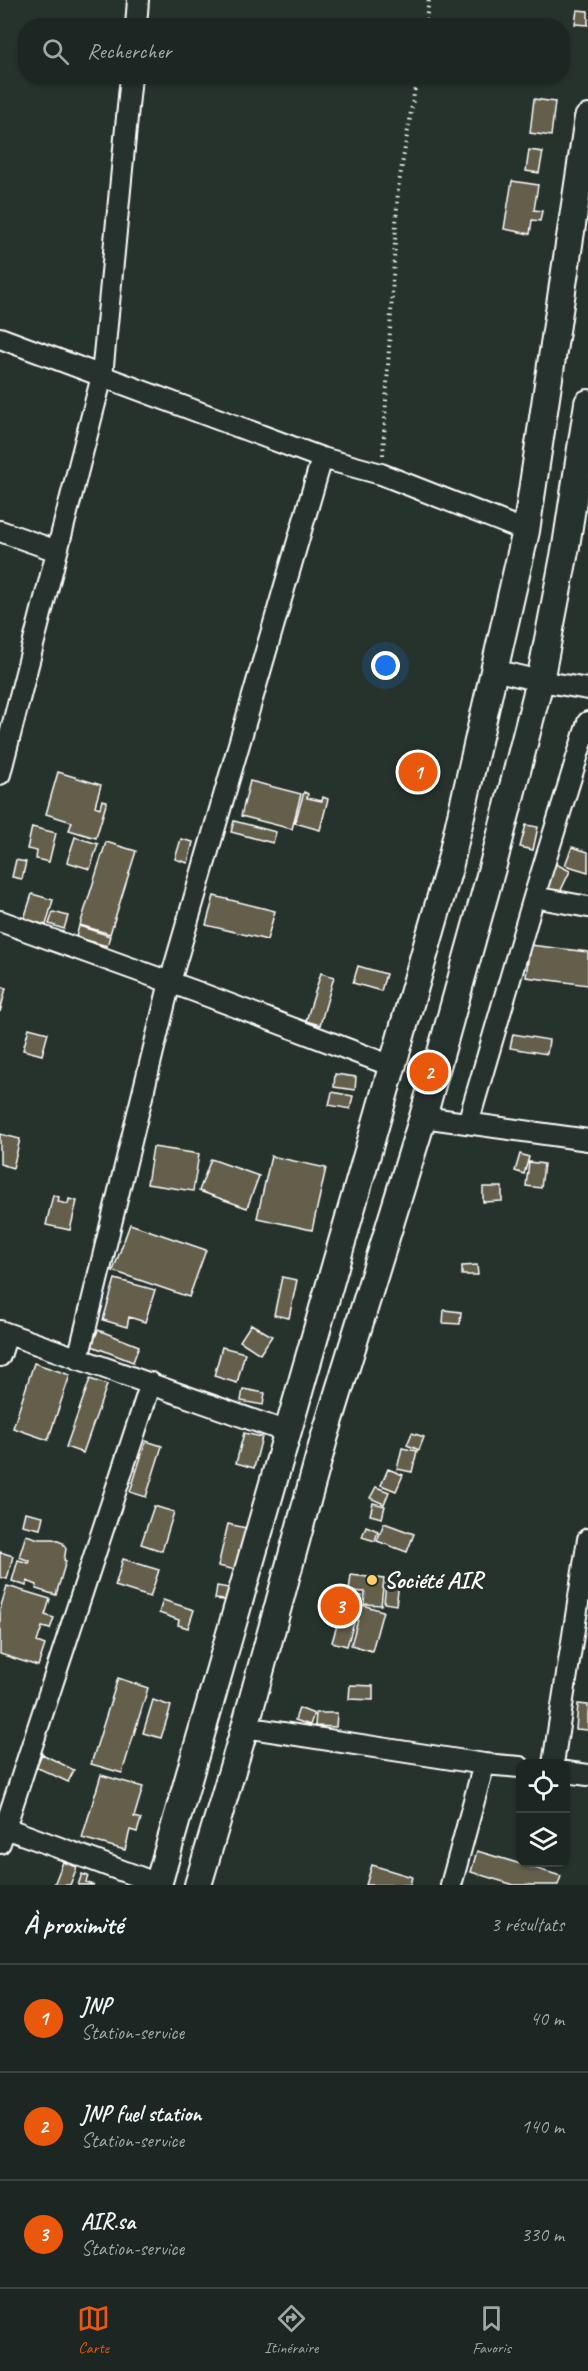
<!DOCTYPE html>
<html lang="fr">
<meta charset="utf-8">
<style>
body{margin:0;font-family:Caveat,sans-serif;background:#252e2a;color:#f1f3f6}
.controls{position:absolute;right:18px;bottom:18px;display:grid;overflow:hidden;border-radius:12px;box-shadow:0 2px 4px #0004}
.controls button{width:54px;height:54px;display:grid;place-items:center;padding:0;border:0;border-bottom:2px solid #3a4340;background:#1c2622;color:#f1f3f6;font:30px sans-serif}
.you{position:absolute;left:386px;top:666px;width:21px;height:21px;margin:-15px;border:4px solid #fff;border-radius:50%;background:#1a73e8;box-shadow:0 0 0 9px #1a73e833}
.badge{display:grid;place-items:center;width:39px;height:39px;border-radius:50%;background:#ea580c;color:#fff;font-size:20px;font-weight:700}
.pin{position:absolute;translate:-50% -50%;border:3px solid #fff;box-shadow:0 2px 6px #0006}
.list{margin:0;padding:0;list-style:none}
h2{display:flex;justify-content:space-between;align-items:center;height:78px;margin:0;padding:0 24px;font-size:26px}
h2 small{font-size:20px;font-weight:400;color:#a0a5a5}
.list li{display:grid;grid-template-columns:39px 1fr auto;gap:18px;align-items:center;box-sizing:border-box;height:108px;padding:0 24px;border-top:2px solid #3a4340}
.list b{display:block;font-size:22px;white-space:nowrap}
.list p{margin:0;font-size:20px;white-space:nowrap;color:#a0a5a5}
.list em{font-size:20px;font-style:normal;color:#a0a5a5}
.icon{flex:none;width:33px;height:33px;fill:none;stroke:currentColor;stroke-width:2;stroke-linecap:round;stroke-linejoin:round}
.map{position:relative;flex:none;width:588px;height:1885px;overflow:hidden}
.search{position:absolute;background:#1c2622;box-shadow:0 2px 4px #0004;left:18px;right:18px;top:18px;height:66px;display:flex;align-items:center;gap:15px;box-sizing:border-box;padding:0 21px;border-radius:24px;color:#a0a5a5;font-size:22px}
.sheet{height:402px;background:#1c2622}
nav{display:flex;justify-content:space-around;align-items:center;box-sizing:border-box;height:84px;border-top:2px solid #3a4340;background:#1c2622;font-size:16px;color:#a0a5a5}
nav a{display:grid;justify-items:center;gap:3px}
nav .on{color:#ea580c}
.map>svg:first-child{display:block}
.building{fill:#635e4c;stroke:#fff;stroke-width:1.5}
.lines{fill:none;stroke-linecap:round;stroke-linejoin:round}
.minor-casing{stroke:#fff;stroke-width:24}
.major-casing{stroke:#fff;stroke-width:30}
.path{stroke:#fff;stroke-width:4;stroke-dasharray:1.5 4.5;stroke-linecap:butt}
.minor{stroke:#26332d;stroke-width:20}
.major{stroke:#26332d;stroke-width:26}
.poi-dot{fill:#ffd166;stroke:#26332d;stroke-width:2}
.labels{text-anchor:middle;stroke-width:6;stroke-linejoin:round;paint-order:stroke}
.poi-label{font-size:24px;font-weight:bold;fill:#fff;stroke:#26332d;text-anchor:start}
</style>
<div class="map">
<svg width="588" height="1885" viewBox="0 0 588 1885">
<rect width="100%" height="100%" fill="#26332d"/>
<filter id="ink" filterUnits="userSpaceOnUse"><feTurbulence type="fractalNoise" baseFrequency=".0167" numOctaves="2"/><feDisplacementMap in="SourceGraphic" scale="12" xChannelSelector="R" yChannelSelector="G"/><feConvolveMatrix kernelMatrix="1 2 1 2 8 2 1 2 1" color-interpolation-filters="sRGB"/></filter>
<g filter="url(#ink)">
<path class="building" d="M577 10 588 11V25L575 24Z
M534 99 555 102 551 136 530 133Z
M529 150 543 152 539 173 526 171Z
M512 181 538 185 534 210 542 211 540 221 532 220 530 234 504 229Z
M58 772 101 785 95 806 100 808 102 800 107 801 96 838 69 830 72 822 46 814Z
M250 781 301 794 292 829 241 816Z
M304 792 308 794 307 798 322 801 323 797 328 799 320 830 295 823Z
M234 821 276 832 273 843 231 832Z
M526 825 538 827 533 850 520 847Z
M32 827 56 833 49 862 36 859 37 851 27 849Z
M75 837 98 844 90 869 67 862Z
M181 839 193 842 188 863 175 859Z
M106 842 136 851 110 934 80 925Z
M572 847 588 852V872L565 865Z
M16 860 26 862 22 879 12 877Z
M556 864 570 871 553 907 539 901Z
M32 894 53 900 46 925 24 919Z
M214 896 275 911 267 940 206 925Z
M53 912 68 916 64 929 49 924Z
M79 926 110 936 107 946 76 937Z
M530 945 588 952V985L526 977Z
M358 966 386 974 381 991 353 983Z
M321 973 334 977 320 1025 306 1021Z
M0 986 6 988 0 1012Z
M29 1028 48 1033 42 1055 23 1050Z
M513 1034 549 1040 547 1054 510 1048Z
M335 1074 356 1077 355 1090 334 1087Z
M332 1092 353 1096 350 1109 329 1105Z
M0 1134 20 1139 13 1168 0 1164Z
M153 1147 199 1154 193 1191 147 1184Z
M520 1154 529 1157 524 1174 515 1171Z
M271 1156 326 1168 312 1230 257 1218Z
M211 1159 259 1176 247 1208 199 1191Z
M529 1162 544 1164 541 1188 526 1186Z
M483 1187H502V1201L483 1202Z
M53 1195 59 1197 58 1202 68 1204 69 1199 77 1201 70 1230 46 1225Z
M130 1224 206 1250 189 1297 113 1271Z
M477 1265 478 1275H462V1266Z
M282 1277 297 1280 289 1318 274 1315Z
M115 1279 155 1290 145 1322 129 1317 127 1327 103 1320Z
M444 1310 461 1312 460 1324 443 1323Z
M251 1324 272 1336 260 1354 240 1341Z
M98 1330 139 1346 133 1362 92 1346Z
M222 1347 245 1353 237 1383 214 1376Z
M34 1363 70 1375 48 1440 13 1428Z
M90 1379 107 1385 83 1453 66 1447Z
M243 1389 265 1393 263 1405 241 1401Z
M244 1433 262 1437 254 1468 236 1463Z
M412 1433 424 1437 419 1450 407 1445Z
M146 1441 162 1446 146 1497 130 1492Z
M402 1448 417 1451 412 1472 397 1469Z
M388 1469 403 1475 396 1491 381 1485Z
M376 1487 389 1492 384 1504 370 1498Z
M373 1503 385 1506 382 1518 370 1515Z
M154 1506 174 1512 162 1551 141 1544Z
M25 1512 43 1516 40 1529 22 1525Z
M384 1523 414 1534 407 1552 377 1541Z
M228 1524 251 1529 241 1571 218 1566Z
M366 1526 378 1531 375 1541 362 1537Z
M26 1535 39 1539H53L63 1543 66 1549 64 1560 66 1561 56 1595 36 1589 37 1585 27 1581 26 1586 12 1581 18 1560 29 1563 30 1561 19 1557Z
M0 1552 13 1556 7 1579 0 1577Z
M123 1559 159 1570 150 1597 115 1586Z
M351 1575 384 1579 381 1605 364 1604 365 1592 349 1591Z
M386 1583 399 1584 396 1605 384 1603Z
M7 1586 50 1599 45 1615 54 1618 50 1629 42 1627 37 1642 45 1645 38 1666 0 1654V1609Z
M217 1586 235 1589 233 1601 215 1599Z
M347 1592 362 1596 347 1646 332 1642Z
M163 1600 194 1610 188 1628 178 1625 179 1620 159 1613Z
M362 1605 383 1611 372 1651 351 1645Z
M118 1678 148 1688 122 1773 91 1764Z
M350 1685 373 1686V1700L349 1699Z
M153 1700 171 1706 161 1738 143 1733Z
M578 1704 588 1705V1730L576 1729Z
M299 1708 314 1714 310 1725 295 1720Z
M316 1713H337L336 1727 315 1726Z
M42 1754 74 1770 68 1782 36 1767Z
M101 1775 143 1787 134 1817 141 1819 137 1832 130 1830 125 1850 82 1838Z
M477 1851 561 1876 558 1885H514L471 1872Z
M63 1862 77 1867 70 1885H54Z
M372 1865 412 1877 410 1885H366Z
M82 1874 88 1876 86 1882 94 1885H78Z"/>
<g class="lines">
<g class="minor-casing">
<path id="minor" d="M136 26 138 0
M0 338 322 458 381 474 526 531
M0 531 57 551
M494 670 540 681 588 689
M0 774 102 376 131 76
M534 897 588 907
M0 921 197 992 392 1066
M423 1117 588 1140
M468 1123 534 897 588 722
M0 1331 287 1432
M0 1356 7 1334
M78 1359 170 982 322 458
M245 1727 484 1764 520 1767
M553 1764 588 1539
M566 1772 588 1775
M0 1826 158 1884
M0 1843 151 1383
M451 1885 484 1764"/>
</g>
<g class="major-casing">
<path id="major" d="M158 1885 449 868 526 531 588 118
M198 1885 245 1727 324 1439 423 1117 494 861 540 681 566 546 588 403"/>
</g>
<path class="path" d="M425 26 429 0
M383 455 398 189 417 76"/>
<use href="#minor" class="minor"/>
<use href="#major" class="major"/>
</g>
</g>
<circle class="poi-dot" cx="372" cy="1580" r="6"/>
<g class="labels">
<g class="poi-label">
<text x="384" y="1588">Société AIR</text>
</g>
</g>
</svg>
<div class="controls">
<button><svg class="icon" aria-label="locate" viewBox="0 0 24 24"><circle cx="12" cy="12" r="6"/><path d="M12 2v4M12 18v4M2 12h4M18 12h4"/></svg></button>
<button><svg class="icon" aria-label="layers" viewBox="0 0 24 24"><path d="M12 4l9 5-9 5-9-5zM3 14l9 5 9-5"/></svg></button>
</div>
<div class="you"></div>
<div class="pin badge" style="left:418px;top:772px">1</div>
<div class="pin badge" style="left:429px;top:1072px">2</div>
<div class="pin badge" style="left:340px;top:1606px">3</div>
<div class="search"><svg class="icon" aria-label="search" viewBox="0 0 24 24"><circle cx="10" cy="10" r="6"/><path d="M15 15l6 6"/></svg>Rechercher</div>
</div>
<section class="sheet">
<h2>À proximité<small>3 résultats</small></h2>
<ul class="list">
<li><span class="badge">1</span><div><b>JNP</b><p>Station-service</p></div><em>40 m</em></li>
<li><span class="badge">2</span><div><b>JNP fuel station</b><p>Station-service</p></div><em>140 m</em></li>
<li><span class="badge">3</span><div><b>AIR.sa</b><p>Station-service</p></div><em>330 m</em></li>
</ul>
</section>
<nav>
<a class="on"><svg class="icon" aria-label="map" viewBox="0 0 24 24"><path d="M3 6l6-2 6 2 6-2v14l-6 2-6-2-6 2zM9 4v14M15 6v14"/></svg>Carte</a>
<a><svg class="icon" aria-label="directions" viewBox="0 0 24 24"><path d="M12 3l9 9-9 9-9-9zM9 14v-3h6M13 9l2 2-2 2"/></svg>Itinéraire</a>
<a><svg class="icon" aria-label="saved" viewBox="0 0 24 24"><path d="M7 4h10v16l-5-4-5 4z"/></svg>Favoris</a>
</nav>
